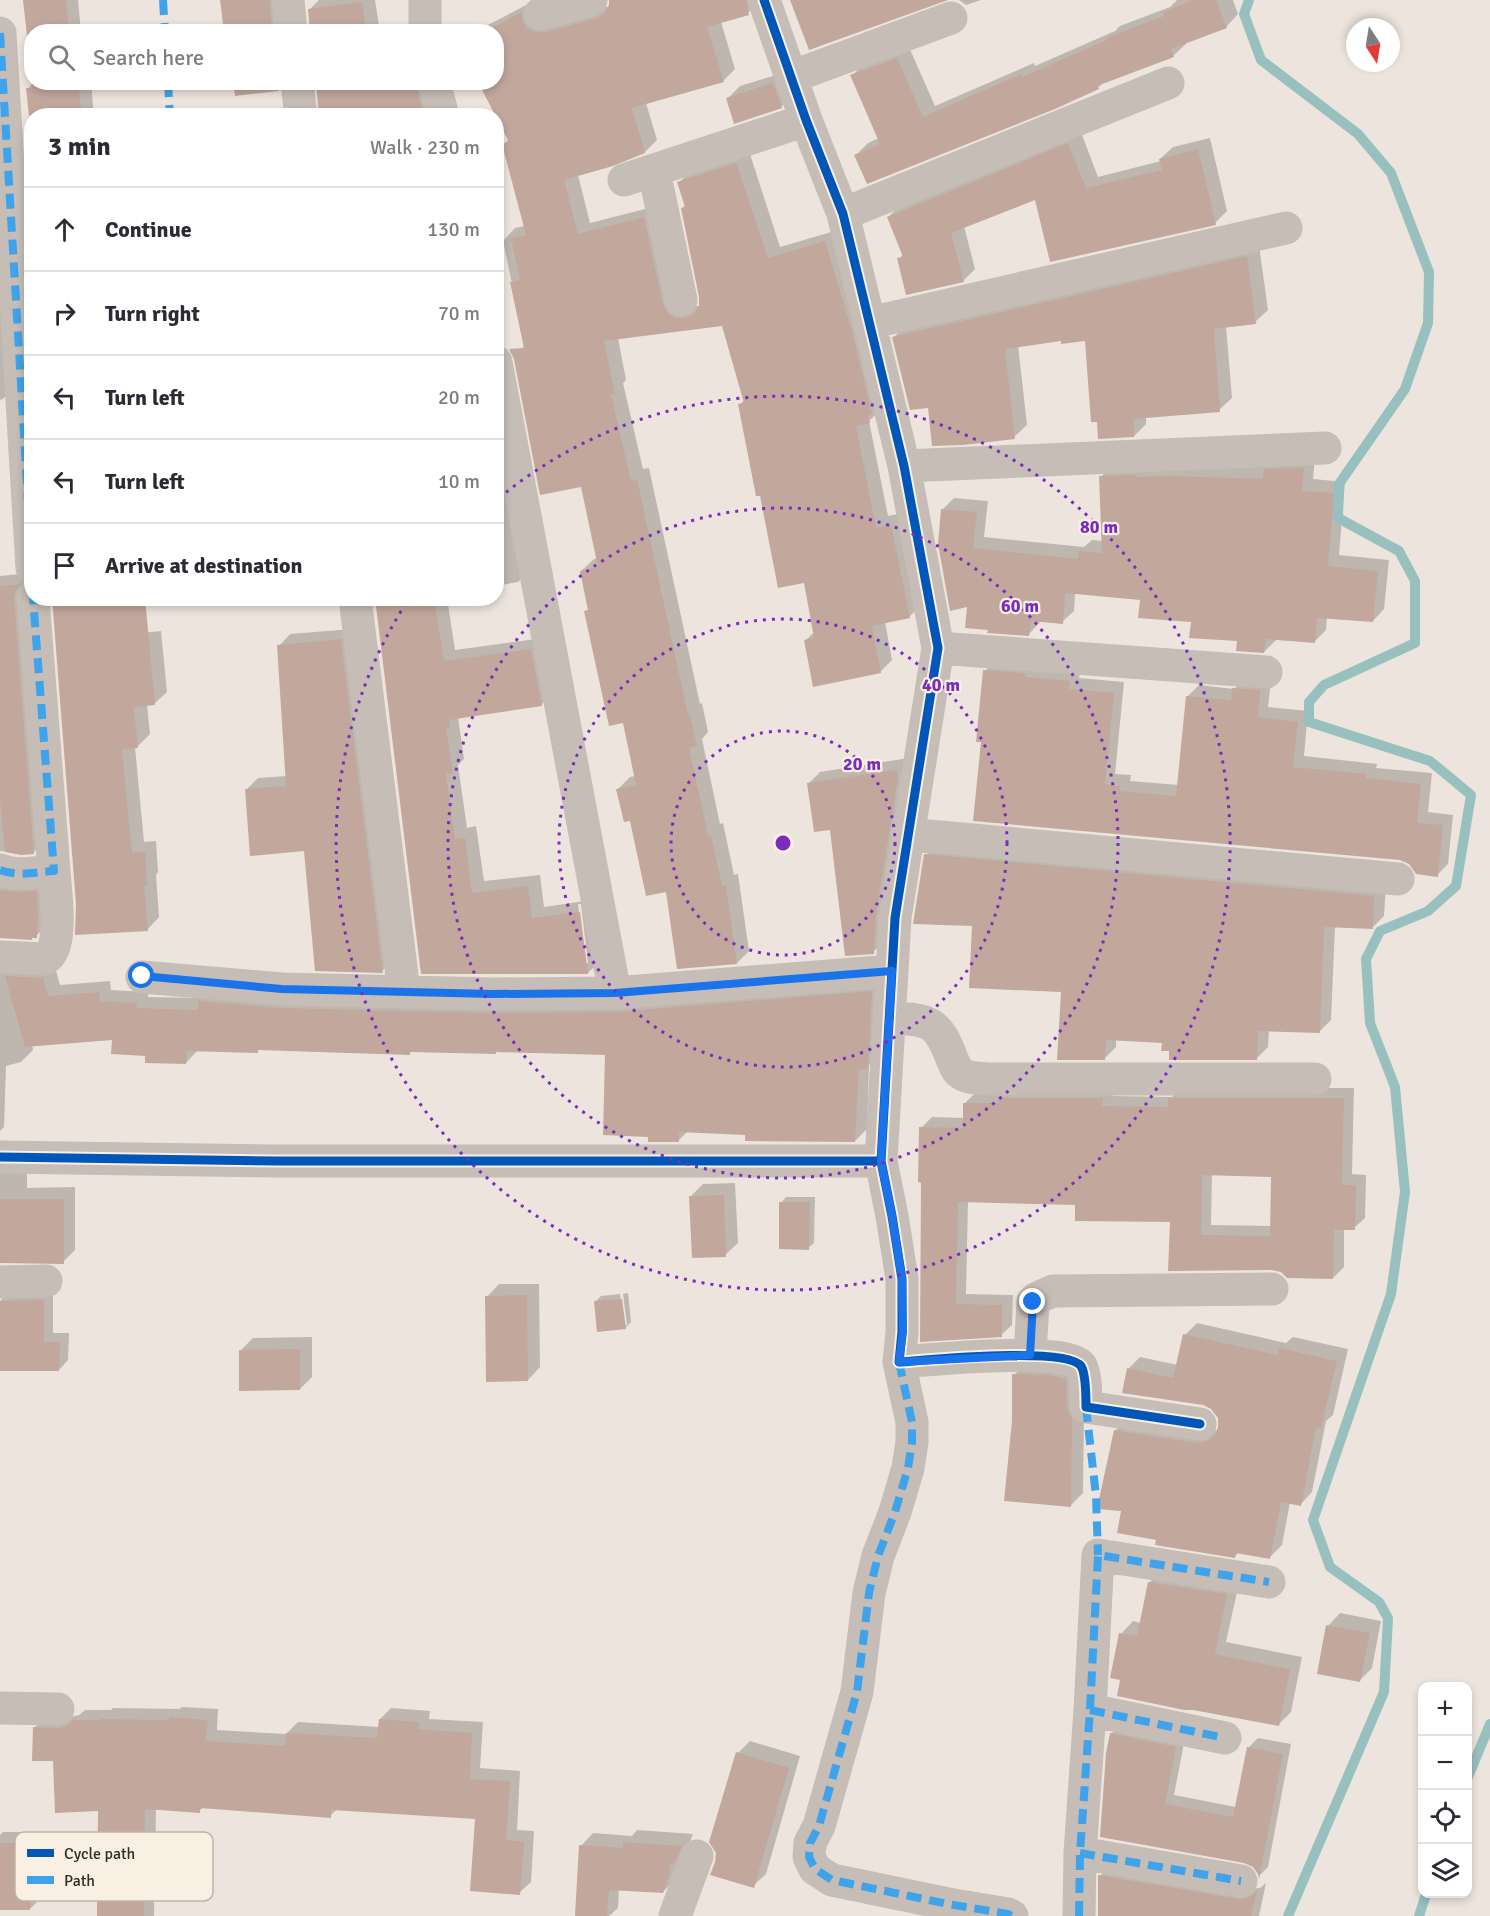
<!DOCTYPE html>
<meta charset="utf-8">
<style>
body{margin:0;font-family:Signika,sans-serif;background:#f7f7f7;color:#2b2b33}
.controls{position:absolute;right:18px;bottom:18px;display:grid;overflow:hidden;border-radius:12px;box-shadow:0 3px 9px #0003}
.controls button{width:54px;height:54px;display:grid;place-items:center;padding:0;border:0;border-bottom:2px solid #e1e1e2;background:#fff;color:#2b2b33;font:30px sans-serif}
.compass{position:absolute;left:1346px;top:18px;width:54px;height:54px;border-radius:50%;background:#fff;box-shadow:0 3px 9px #0003;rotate:168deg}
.stop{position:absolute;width:18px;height:18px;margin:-14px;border:4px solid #1a73e8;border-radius:50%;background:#fff}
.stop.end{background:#1a73e8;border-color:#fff;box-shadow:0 2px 6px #0008}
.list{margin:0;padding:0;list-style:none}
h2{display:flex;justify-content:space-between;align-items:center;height:78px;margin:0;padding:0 24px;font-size:26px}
h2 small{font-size:20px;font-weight:400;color:#7c7c81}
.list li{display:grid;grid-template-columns:39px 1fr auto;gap:18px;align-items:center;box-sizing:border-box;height:84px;padding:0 24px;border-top:2px solid #e1e1e2}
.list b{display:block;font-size:22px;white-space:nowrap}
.list em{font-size:20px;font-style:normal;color:#7c7c81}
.icon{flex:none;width:33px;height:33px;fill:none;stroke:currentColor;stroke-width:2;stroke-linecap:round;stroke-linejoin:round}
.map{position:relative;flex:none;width:1490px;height:1916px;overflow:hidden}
.search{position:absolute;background:#fff;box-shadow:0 3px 9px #0003;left:24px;top:24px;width:480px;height:66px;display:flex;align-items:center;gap:15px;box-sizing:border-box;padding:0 21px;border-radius:24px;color:#7c7c81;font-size:22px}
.panel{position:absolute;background:#fff;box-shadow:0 3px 9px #0003;left:24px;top:108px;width:480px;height:498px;border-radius:24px}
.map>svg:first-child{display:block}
.shadow{fill:#0003;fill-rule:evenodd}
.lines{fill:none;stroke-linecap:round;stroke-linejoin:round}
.stream{stroke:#98c0be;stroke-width:10}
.building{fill:#c2a79d;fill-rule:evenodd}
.minor{stroke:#c5bdb6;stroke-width:33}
.quiet{stroke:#3ea3eb;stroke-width:8;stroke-dasharray:15 8;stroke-linecap:butt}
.cycleway-casing{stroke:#faefe3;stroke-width:13}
.cycleway{stroke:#0057b8;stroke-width:9}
.route{stroke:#1a73e8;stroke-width:8}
.ring{fill:none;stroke:#7b2cbf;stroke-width:3;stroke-dasharray:3 6}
.key{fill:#faefe3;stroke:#bfb4aa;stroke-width:1.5}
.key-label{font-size:16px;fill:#352a25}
.centre{fill:#7b2cbf;stroke:#faefe3;stroke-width:3}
.ring-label{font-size:18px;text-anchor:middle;font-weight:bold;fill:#7b2cbf;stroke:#faefe3;stroke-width:4.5;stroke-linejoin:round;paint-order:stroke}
</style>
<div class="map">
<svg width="1490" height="1916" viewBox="0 0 1490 1916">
<rect width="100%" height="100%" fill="#ede5dd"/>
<path class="shadow" d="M24 0H78L81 32H32Z
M221 0H282L289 32H225Z
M319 0H375L380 32H311L309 10Z
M611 0H760L748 13 721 22 735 69 723 81 646 103 657 140 645 152 578 175 590 223 657 206 689 306H699L701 297 682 208 686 205 679 183 691 170 749 151 780 247 838 230 881 409 869 421 888 516 903 513 921 605 909 617 885 622 892 660 880 672 805 641 814 632 805 582 761 494 740 405 744 400 723 324 618 338 626 380 623 383 643 469 649 468 700 704 702 703 708 732 702 739 720 824 723 823 734 875 738 874 749 951 737 963 667 890 631 819 618 789 630 777 635 776 624 721 586 611 589 608 581 571 594 559 597 558 582 485 515 356 525 345 503 241 515 228 525 226 504 144 509 139 496 82V32H481L488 25 534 1 558 20 610 6Z
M959 0H981L966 5Z
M1177 0H1233L1238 14 1226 27 1185 42 1186 44 1173 56 1103 83 1098 88 855 156 868 143 879 138 852 76 864 63 909 47 935 106 1034 63 1035 66 1115 31 1120 26 1170 7Z
M786 72 793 95 781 107 728 98 740 86Z
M91 82 94 116H32V127L28 89 33 82Z
M317 82H430L439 116H321Z
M32 131V220L26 136Z
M1081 132 1098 177 1161 161 1160 159 1173 147 1210 138 1227 211 1215 223 1036 198 964 226 975 269 963 281 899 259 903 254 888 217 901 205Z
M0 149 14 387 3 399 0 400Z
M1259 245 1268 310 1255 322 1226 326 1232 398 1219 410 1146 416V424L1134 436 1087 339H1062L1018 345 1027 425 1014 437 929 406 894 337 906 325Z
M496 387 530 570 518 582 496 586Z
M1315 457 1313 479 1345 482 1339 555 1389 560 1384 609 1373 621 1327 617 1326 630 1314 642 1276 640 1264 652 1141 599 1075 593 1074 611 1062 622 1041 621 1029 634 989 628 969 605 942 510 954 498 988 501 984 537 1084 547 1092 540 1103 541 1101 477 1112 465 1185 464 1268 467 1277 458Z
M31 573 27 577 25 587 45 841 33 853H21L0 851V576Z
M376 598H447L455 650 543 638 553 692 541 705 458 717 464 759 458 765 467 828 476 826 484 881 540 875 544 907 592 900 600 961 588 973 422 972ZM578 904H581L588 963H585Z
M352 629 393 960 382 971 306 849 246 790 258 778 287 776 279 646 290 634Z
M161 631 167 692 154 704H147L150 734 138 746 135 747 144 842 156 841 158 872 156 875 159 917 147 930 77 933 131 634Z
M996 660 1080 671 1079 678 1124 682 1115 774 1131 775 1130 781 1179 785 1188 696 1199 685 1234 689 1245 678 1271 680 1268 707 1308 711 1304 756 1377 764 1376 768 1432 773 1428 812 1453 815 1448 864 1437 875 1400 859 975 820 983 741 985 671Z
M909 758 886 940 873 952 831 828 808 784 820 772Z
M937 843 1386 884 1384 916 1372 928 1335 926 1331 1020 1319 1032 1269 1030 1268 1047 1256 1059 1163 1041 1116 1039V1047L1104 1059 1062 991 974 925 926 855Z
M0 872 48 880V924L36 936 0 937Z
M0 959 55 967 60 985 110 981 111 990 148 992V997L202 998 883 980 879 1056 869 1065 867 1129 855 1141 688 1131 678 1141 650 1135 607 1054 413 1050 409 1054 260 1049 257 1051H197L186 1063 147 1054 113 1039 32 1045 33 1050 21 1062 6 1066 4 1127 0 1131Z
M1113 1088V1096L1172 1097 1181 1088H1354L1352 1174 1366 1175 1365 1218 1354 1228H1344V1267L1333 1278 1272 1269 1170 1270 1171 1220 1077 1204 968 1201 966 1294 1013 1295 1012 1325 1001 1335 921 1340 923 1181 921 1128 932 1117 964 1118 965 1103 975 1093ZM1212 1174 1273 1175 1272 1226 1211 1225Z
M0 1159 27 1173V1188L75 1187V1250L63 1262 0 1258Z
M735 1183 738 1243 725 1255 691 1196 703 1184Z
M786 1197H815L814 1243 808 1248 781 1203Z
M499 1284H539L540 1367 528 1380 487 1297Z
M10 1291H53V1333H69L68 1360 59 1370 0 1301Z
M628 1293 631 1322 625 1328 595 1302 601 1296 620 1294 624 1325H627L623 1294Z
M1197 1323 1286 1343 1293 1337 1348 1349 1333 1415 1326 1421 1312 1492 1301 1504 1290 1502 1282 1545 1270 1557 1239 1552 1235 1556 1157 1539 1123 1509 1115 1431 1127 1419 1210 1431 1219 1430V1417L1212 1408 1128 1369 1140 1357 1178 1365 1185 1335Z
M312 1337V1377L300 1389 241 1350 253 1338Z
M1026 1363 1061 1364 1084 1406 1083 1493 1071 1505 1014 1421V1375Z
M1161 1570 1239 1583 1226 1642 1302 1657 1291 1712 1279 1724 1122 1678 1121 1634 1133 1621 1141 1623 1149 1583Z
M1340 1613 1381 1621 1372 1668 1359 1681 1328 1626Z
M182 1707 218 1709 217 1730 286 1734 298 1722 380 1727V1719L391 1708 430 1711 429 1719 483 1722 480 1768 520 1771 517 1830 534 1831 531 1882 519 1893 477 1818 337 1809 330 1816 204 1807 199 1811 156 1809 154 1916H98L100 1810 54 1759 34 1728 46 1717H71L79 1715 85 1710H111L113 1708 179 1709Z
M1120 1725 1185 1738 1174 1795 1236 1807 1249 1747 1258 1738 1291 1744 1268 1867 1260 1875 1254 1866 1245 1861 1101 1836 1111 1734Z
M750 1741 800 1756 766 1874 753 1886 716 1863 738 1753Z
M637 1830 693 1834 675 1879 663 1892 619 1889 618 1908 609 1916H576L581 1846 593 1833 632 1836Z
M3 1832H42V1897L30 1909H0V1835Z
M1111 1865 1249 1889 1260 1888 1266 1883 1259 1916H1099L1100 1876Z"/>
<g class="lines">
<path class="stream" d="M1249 0 1244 14 1261 60 1358 134 1391 173 1429 272 1428 323 1405 389 1339 484 1338 518 1399 551 1415 581V643L1324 685 1309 702V722L1430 761 1471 795 1456 886 1428 911 1380 931 1366 959 1370 1023 1395 1087 1405 1192 1391 1294 1313 1520 1330 1567 1379 1602 1388 1618 1384 1692 1288 1916
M1468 1777 1490 1724
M1419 1916 1426 1894"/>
</g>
<path class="building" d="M23 0H66L69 32H32V80Z
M220 0H270L272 32H224Z
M609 0H746L749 15 707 27 724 82 632 108 645 153 613 166 564 180 578 234 644 217 663 304 667 312 675 318H684L694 314 699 306V297L681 208 685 207 677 182 736 163 768 258 825 241 852 331 872 414 868 415 870 423 856 426 876 528 891 525 910 618 872 626 881 673 813 687 804 640 814 638 804 583 778 588 760 496H756L738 404 744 403 722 326 604 341 615 394H611L631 481 637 479 688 715H690L697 746 689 748 708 835H711L722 886H726L737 964 677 969 666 892 646 896 630 821 624 822 616 789 636 785 623 723 609 726 584 611 588 610 580 571 598 567 581 487 540 495 514 359 509 349 524 348 510 282 520 280 511 238 526 235 502 144 509 142 478 82H496V32H484L522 12V20L527 28 536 32H545L597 18 605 13 609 5Z
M790 0H948L809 50Z
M1193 0H1216L1227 28 1171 49 1174 57 1097 86 1099 89 1055 109 867 184 854 155 880 144 850 75 897 58 923 117 1021 74 1022 77 1107 40 1106 38 1164 16 1163 12Z
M362 2 366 32H310L308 9Z
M32 82 78 83 82 116H29L26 88H32Z
M233 82H279V91L235 96Z
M316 82H372L373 88 385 82H416L423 116H319Z
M773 83 782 108 734 124 726 98Z
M1068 143 1086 188 1162 170 1159 159 1198 149 1216 225 1050 262 1035 200 951 233 964 282 906 295 897 258 903 257 887 217Z
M26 146H32V246Z
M1247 256 1256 324 1214 329 1220 412 1134 419V437L1098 439 1097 422H1091L1085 341 1061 344V341L1005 349 1015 439 963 445 932 446 928 408 910 410 892 337Z
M496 466 504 503 496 505Z
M1304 468 1302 491 1334 493 1328 566 1378 571 1373 622 1317 618 1315 643 1266 639 1264 653 1236 651 1237 641 1189 638 1191 622 1138 618 1140 600 1065 593 1063 624 1031 621 1029 636 987 633 988 630 965 628 967 607 950 611 938 544 941 509 977 512 973 548 1078 559 1079 551 1102 553 1099 476 1136 475V477L1172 476 1263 479 1264 469Z
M21 584 16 590 14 599 34 854 21 855 5 852 0 800V586Z
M52 598H145L155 705 134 707 138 748 122 749 132 853 145 852 147 886H144L148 931 75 935 76 904Z
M375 598H434L444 661 531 649 542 706 449 720 450 727 446 728 453 773 446 774 455 839 465 838 472 893 528 886 532 918 580 912 588 974H421Z
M341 639 383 973 315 971 304 851 250 856 245 789 286 786 277 645Z
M983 670 1026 673 1025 677 1070 681 1069 689 1114 693 1105 784 1120 786V791L1176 796 1186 696 1231 700 1232 688 1260 690 1258 717 1298 722 1293 767 1366 774V778L1421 784 1417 823 1443 825 1438 877 1416 874 1409 864 1400 860 973 821 981 742H976Z
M897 770 898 779 876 915 874 954 845 956 830 830 814 832 807 783Z
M924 854 1374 896 1373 929 1324 927 1320 1033 1258 1031 1257 1060H1169V1051H1161L1162 1043 1106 1040 1105 1060H1057L1061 992 969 988 972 926 913 924Z
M0 890 19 892 37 891 38 919 37 938H32V940L0 938Z
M5 976 43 978 48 996 99 992 100 1001 137 1003 136 1008 198 1010V1001L281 1008 493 1013 615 1012 872 991 868 1069 859 1070V1064L855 1142 745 1141V1135L679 1132V1142H648V1137L603 1135 605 1055 496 1052V1054L410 1052V1055L258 1050V1053L187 1051 186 1064 145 1063V1056L111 1054 112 1040 25 1047Z
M998 1098H1103L1102 1106 1168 1107V1098H1344L1342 1185H1356L1355 1230H1334L1333 1279 1287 1278 1281 1272 1272 1270 1168 1271 1170 1222 1075 1221V1205L958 1202 956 1304 1002 1305V1337L920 1342 921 1183 918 1182 919 1127 963 1128V1103H998ZM1202 1175 1271 1177 1270 1236 1201 1235Z
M724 1195 726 1257 692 1258 689 1196Z
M0 1199H64V1264L0 1263Z
M779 1202H810L809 1250 779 1249Z
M527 1295 528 1381 486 1382 485 1296Z
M622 1299 626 1329 597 1332 594 1301Z
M44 1300V1342H60L59 1371H0V1301Z
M1183 1334 1278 1355 1279 1348 1337 1361 1321 1429 1316 1428 1301 1506 1281 1502 1270 1559 1236 1553 1235 1558 1155 1545 1156 1540 1117 1533 1121 1511 1097 1509 1114 1430 1197 1443 1207 1441 1215 1435 1218 1427V1418L1211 1409 1203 1405 1122 1393 1127 1368 1173 1378Z
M300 1349V1390L239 1391V1350Z
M1012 1374 1048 1375 1066 1379 1067 1408 1072 1419 1071 1507 1004 1501 1012 1421Z
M1148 1582 1227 1594 1215 1654 1290 1669 1279 1726 1193 1710H1184L1117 1696 1120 1680 1110 1678 1119 1633 1137 1636Z
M1326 1625 1370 1633 1360 1682 1317 1674Z
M169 1717 208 1720 206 1741 285 1746 286 1733 377 1738 379 1719 419 1722 418 1729 472 1733 470 1779 510 1781 506 1840 524 1842 520 1895 470 1891 475 1819 331 1810V1818L200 1808V1813L145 1809 144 1916H97L98 1811 55 1813 53 1761H32L33 1727 58 1728 67 1726 73 1720H100V1719L169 1720Z
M1110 1733 1176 1747 1165 1804 1233 1817 1247 1747 1283 1754 1259 1879 1258 1874 1253 1867 1244 1863 1100 1837 1106 1753Z
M736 1752 789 1768 754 1888 710 1875 715 1862 716 1853 709 1842Z
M623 1842 682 1846 674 1864 670 1863 669 1877 663 1893 609 1890 607 1916H575L579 1845 623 1848Z
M0 1843H30V1910H0Z
M1098 1875 1238 1899 1248 1898 1257 1891 1251 1916H1098Z"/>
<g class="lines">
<path class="minor" d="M288 0 291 32
M425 0V32
M764 0 806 120 843 214 904 466 938 648 895 918 881 1161 892 1216 902 1279V1332L899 1362C928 1360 1066 1346 1081 1366 1086 1374 1086 1397 1086 1407L1200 1424
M540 14 591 0
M0 33 32 568
M791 77 951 18
M297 82 301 116
M434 82 443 116
M654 171 681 300
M624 180 806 120
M843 214 1168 83
M869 323 1286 228
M496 362 615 993
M904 466 1325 448
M355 598 404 992
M938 648 1266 672
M907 834 1398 879
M0 870C19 877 34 872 54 871L33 598
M0 957 44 959C65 952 55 889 54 871
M142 977 282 989 493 994 615 993 892 971
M890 1018C929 1019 938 1021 952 1059 955 1065 956 1071 962 1074 970 1079 981 1078 989 1079H1315
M0 1157 276 1161H881
M0 1282 46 1281
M1030 1355 1033 1302 1037 1298 1053 1291 1272 1289
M899 1362 912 1422V1442L908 1468 895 1512 878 1556 869 1593 857 1692 819 1826 810 1843 809 1857 815 1869 832 1880 948 1904 1008 1914 1012 1916
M0 1708 58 1709
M1090 1710 1225 1738
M1080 1853 1241 1881
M675 1916 697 1856
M1079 1916 1080 1853 1090 1710 1098 1555 1269 1582"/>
<path class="quiet" d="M163 0 165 32
M0 33 32 568
M168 82 170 116
M0 870C19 877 34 872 54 871L33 598
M899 1362 912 1422V1442L908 1468 895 1512 878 1556 869 1593 857 1692 819 1826 810 1843 809 1857 815 1869 832 1880 948 1904 1008 1914 1012 1916
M1086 1407 1096 1496 1098 1555
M1090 1710 1225 1738
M1080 1853 1241 1881
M1079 1916 1080 1853 1090 1710 1098 1555 1269 1582"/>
<g class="cycleway-casing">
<path id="cycleway" d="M764 0 806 120 843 214 904 466 938 648 895 918 881 1161 892 1216 902 1279V1332L899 1362C928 1360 1066 1346 1081 1366 1086 1374 1086 1397 1086 1407L1200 1424
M0 1157 276 1161H881"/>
</g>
<use href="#cycleway" class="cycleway"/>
</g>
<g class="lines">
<path class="route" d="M142 976 282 989 493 994 615 993 892 971 881 1161 892 1216 902 1279 903 1332 899 1362 1030 1355 1033 1302"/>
</g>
<g class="ring">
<circle cx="783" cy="843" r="112"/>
<circle cx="783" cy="843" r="224"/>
<circle cx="783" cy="843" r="335"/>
<path d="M499 498A447 447 0 1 1 408 600"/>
</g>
<rect x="15" y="1832" width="198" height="69" rx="9" class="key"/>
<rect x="27" y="1849" width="27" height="8" fill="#0057b8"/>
<rect x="27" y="1876" width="27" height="8" fill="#3ea3eb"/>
<g class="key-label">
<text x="64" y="1859">Cycle path</text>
<text x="64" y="1886">Path</text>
</g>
<circle cx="783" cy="843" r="9" class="centre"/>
<g class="ring-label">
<text x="1099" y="533">80 m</text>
<text x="1020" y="612">60 m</text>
<text x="941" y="691">40 m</text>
<text x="862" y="770">20 m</text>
</g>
</svg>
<div class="controls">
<button>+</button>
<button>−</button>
<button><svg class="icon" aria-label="locate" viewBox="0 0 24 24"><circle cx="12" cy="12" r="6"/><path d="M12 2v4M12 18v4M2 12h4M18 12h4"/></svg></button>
<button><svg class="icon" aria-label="layers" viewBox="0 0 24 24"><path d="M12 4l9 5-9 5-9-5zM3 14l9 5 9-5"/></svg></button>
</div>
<svg class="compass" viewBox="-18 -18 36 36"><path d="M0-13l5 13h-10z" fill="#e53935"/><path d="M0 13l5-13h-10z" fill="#7c7c81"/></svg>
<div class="stop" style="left:142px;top:976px"></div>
<div class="stop end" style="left:1033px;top:1302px"></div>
<div class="search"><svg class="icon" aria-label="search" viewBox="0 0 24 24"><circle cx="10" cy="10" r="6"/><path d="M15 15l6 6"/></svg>Search here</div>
<section class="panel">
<h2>3 min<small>Walk · 230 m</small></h2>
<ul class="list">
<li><svg class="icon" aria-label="ahead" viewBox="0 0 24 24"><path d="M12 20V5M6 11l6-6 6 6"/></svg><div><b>Continue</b></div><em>130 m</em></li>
<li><svg class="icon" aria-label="right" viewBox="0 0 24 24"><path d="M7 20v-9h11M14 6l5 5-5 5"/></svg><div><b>Turn right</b></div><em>70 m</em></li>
<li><svg class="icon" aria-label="left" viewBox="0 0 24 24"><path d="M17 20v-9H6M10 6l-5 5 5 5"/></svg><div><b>Turn left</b></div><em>20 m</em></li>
<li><svg class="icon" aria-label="left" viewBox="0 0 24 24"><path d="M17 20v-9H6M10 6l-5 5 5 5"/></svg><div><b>Turn left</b></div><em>10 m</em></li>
<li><svg class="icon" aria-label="arrive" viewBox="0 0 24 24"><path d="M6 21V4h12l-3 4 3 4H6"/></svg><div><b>Arrive at destination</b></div></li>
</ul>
</section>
</div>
